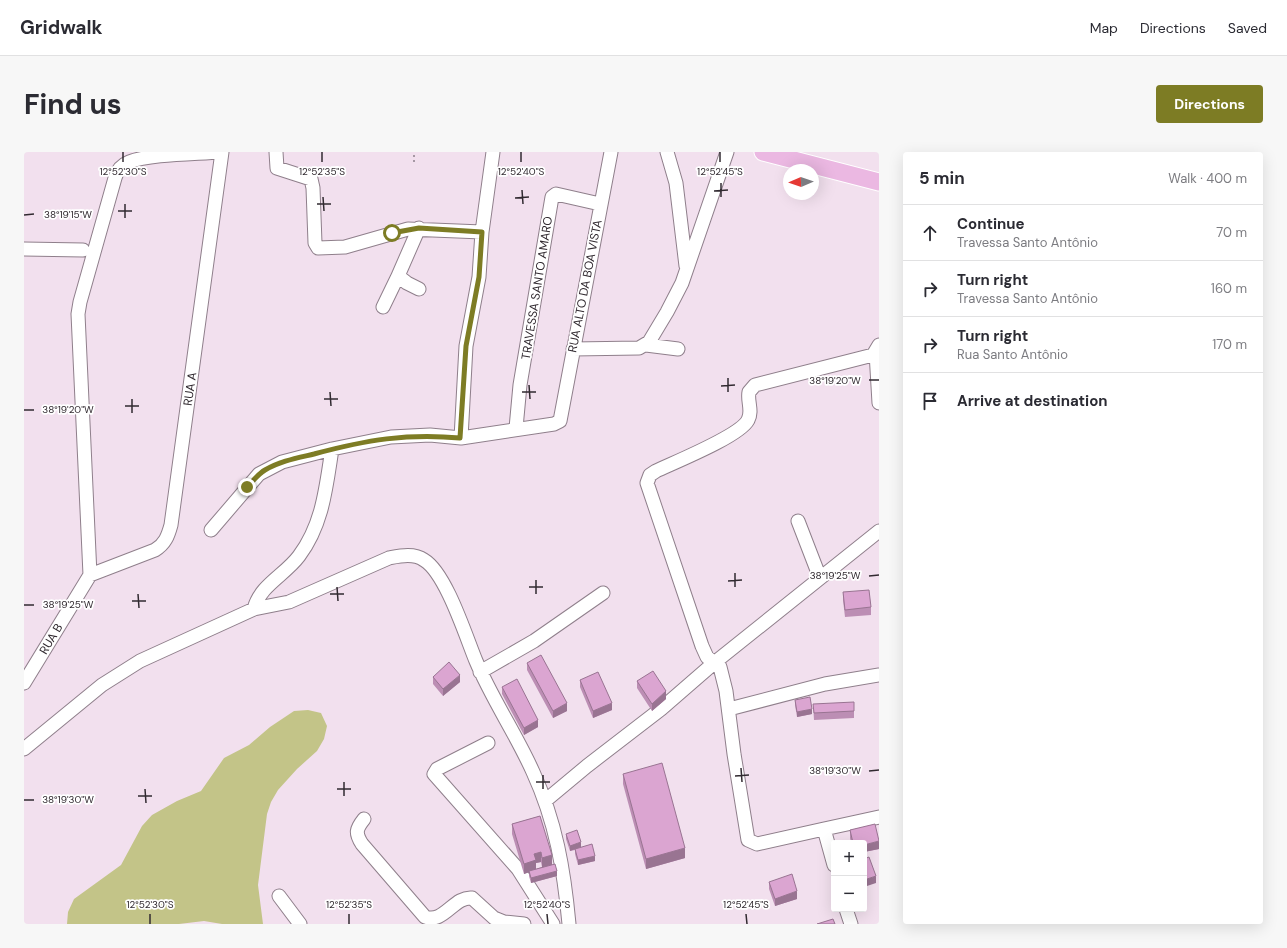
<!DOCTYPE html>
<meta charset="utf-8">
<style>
body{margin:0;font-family:"DM Sans",sans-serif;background:#f7f7f7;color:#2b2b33}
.controls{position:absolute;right:12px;bottom:12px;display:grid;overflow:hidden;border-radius:4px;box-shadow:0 4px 16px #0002}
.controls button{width:36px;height:36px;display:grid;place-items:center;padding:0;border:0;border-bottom:1px solid #e1e1e2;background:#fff;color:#2b2b33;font:20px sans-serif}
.compass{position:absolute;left:759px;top:12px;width:36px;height:36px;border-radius:50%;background:#fff;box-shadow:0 4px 16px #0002;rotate:268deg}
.stop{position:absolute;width:12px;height:12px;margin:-9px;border:3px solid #7d7c24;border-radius:50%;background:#fff}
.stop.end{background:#7d7c24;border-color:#fff;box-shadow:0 1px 4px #0008}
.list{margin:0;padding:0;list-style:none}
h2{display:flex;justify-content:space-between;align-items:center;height:52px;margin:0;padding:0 16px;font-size:17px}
h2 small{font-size:13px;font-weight:400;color:#7c7c81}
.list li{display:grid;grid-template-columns:26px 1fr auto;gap:12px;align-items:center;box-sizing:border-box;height:56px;padding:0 16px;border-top:1px solid #e1e1e2}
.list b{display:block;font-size:15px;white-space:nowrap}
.list p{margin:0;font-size:13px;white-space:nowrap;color:#7c7c81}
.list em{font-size:13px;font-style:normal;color:#7c7c81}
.icon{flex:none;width:22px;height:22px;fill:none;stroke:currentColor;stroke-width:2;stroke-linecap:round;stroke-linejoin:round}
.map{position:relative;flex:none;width:855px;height:772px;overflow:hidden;border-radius:4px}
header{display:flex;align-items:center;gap:24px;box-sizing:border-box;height:56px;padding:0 20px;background:#fff;border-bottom:1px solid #e1e1e2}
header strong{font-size:19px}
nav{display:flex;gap:22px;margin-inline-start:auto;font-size:14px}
.intro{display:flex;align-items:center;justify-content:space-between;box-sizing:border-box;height:96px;padding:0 24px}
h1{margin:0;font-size:28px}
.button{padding:10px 18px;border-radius:4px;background:#7d7c24;color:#fff;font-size:14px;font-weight:700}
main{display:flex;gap:24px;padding:0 24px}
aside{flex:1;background:#fff;border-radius:4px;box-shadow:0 4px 16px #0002}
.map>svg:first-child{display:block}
.green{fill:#c3c488}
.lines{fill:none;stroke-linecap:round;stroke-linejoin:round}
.minor-casing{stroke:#8f7f8b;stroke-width:15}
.major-casing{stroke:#fff;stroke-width:19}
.path{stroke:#8d818b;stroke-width:1.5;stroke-dasharray:2 3;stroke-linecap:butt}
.minor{stroke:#fff;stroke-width:13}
.major{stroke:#ebb8e2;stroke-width:17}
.wall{fill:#bc8eb4;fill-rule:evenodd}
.shaded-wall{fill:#997492}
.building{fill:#dba5d1;stroke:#997492}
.route{stroke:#7d7c24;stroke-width:5}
.ticks{fill:none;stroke:#312a30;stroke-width:1.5}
.labels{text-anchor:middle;stroke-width:3.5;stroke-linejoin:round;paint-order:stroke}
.street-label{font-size:12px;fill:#312a30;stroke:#fff}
.ticks-label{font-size:10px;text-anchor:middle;fill:#312a30;stroke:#fff;stroke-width:3.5;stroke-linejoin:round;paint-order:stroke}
</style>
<header>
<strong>Gridwalk</strong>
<nav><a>Map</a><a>Directions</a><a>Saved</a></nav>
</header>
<div class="intro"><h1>Find us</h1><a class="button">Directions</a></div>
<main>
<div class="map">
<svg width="855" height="772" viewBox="0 0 855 772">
<rect width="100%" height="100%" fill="#f2e0ee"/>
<path class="green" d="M284 558 297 561 303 574 300 587 293 599 273 617 254 638 247 650 243 662 234 733 239 772H198L180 769 155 772H43L44 760 50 747 97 713 118 674 128 663 153 649 177 639 200 606 225 593 246 575 270 559Z"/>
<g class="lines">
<g class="minor-casing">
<path id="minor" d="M252 0 253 16 287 27 289 36 291 91 294 96 321 95 384 77 458 80
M643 0 652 31 662 114
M0 97 59 98
M395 137 383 131 374 124 395 76
M359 155 374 124
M622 193 654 197
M549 197 615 196 625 190 643 160 658 131 703 0
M852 200 855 251
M492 276 496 233 528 45 532 42 576 52
M437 286 442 194 455 125 458 80 469 0
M774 369 796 426
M187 378 235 322 258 310 308 297 367 285 406 283 437 286 530 272 536 269 587 0
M66 423 54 162 56 150 91 26C93 19 97 13 105 10 125 2 172 2 196 0
M66 423 131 398C141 392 144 384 147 373L198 0
M230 457C236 433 261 423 275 404 299 372 302 335 308 297
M456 520 510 489 579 441
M0 531 66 423
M705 557 801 532 855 523
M464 591 413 617 410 622 494 717 529 772
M0 597 78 533 116 509 230 457 265 450 365 406C376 404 390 401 400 408 422 421 442 485 452 509 468 547 492 582 509 620 532 670 540 718 545 772
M521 649 563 614 637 557 690 511 855 379
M340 667C332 677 331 681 338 692L401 765C420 772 430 744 448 746L470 766 480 770 500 772
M800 677 855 665
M810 713 800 677 733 692 724 688 710 602 702 539 696 515 683 505 678 494 623 331 626 323 632 319C651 310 716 284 724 268 729 259 723 249 725 240L731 233 849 203 855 193
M255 744 276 772
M822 757 827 772"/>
</g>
<g class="major-casing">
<path id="major" d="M739 0 855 30"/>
</g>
<path class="path" d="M390 10V0"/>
<use href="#minor" class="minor"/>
<use href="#major" class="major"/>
</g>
<path class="wall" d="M819 440 847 455V463L821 465 819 448Z
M503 511 543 559 529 566 503 518Z
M409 525 436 530 419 544 409 532Z
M556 528 588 558 569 566 556 535Z
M613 529 642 547 628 559 613 536Z
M478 535 514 575 500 583 478 542Z
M771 548 788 562 773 565 771 553Z
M789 552 830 559V566L790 568Z
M599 622 661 706 622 717 599 632Z
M516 664 528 713 533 724 507 731 505 724V720L500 722 488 682V672ZM517 710 518 715 512 717V711Z
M826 678 855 697 840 700V691H827L826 686Z
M542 682 557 695 571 709 554 713 551 702V698L546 699 542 687Z
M745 730 773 747 751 754 745 737Z"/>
<path class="shaded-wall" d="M436 523V530L419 544V537Z
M642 539V547L628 559V552Z
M543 551V559L529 566V559Z
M588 551V558L569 566V559Z
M788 557V562L773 565V560Z
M514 568V575L500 583V576Z
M855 689V697L840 700V693Z
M557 690V695L546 699V694Z
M661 696V706L622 717V707Z
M517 700V710L512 711V718L500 722V712L510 702Z
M528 703V713L518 716V706Z
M571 704V709L554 713V708Z
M533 719V724L507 731V726Z
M852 724V731L840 735V728Z
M773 739V747L751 754V747Z"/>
<path class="building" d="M845 438 847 455 821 458 819 440Z
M517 503 543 551 529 559 503 511Z
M425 510 436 523 419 537 409 525Z
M629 519 642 539 628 552 613 529Z
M574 520 588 551 569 559 556 528Z
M493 527 514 568 500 576 478 535Z
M786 545 788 557 773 560 771 548Z
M830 550V559L790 561 789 552Z
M638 611 661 696 622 707 599 622Z
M516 664 528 703 518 706 517 700 510 702 512 708 500 712 488 672Z
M851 672 855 689 840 693V691H829L826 678Z
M553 678 557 690 546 694 542 682Z
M568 692 571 704 554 708 551 697Z
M845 705 852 724 840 728V707Z
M531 712 533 719 507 726 505 719Z
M768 722 773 739 751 747 745 730Z
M809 767 811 772H793Z"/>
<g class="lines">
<path class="route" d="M223 335C229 329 234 322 241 318 256 309 273 306 290 302 342 288 383 281 436 286L442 194 455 125 458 80 395 76 368 81"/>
</g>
<path class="ticks" d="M99 0V10M298 0V10M497 0V10M696 0V10M697 31V45M498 38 499 52M690 39 704 38M299 45 300 59M491 46 505 45M101 52V66M293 52H307M94 59H108M0 63 10 62M704 226V240M845 228H855M505 233 506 247M697 234 711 233M306 240 307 254M498 240H512M108 247V261M300 247H314M101 254H115M0 258H10M711 421V435M845 424 855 423M512 428V442M704 429 718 428M313 435 314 449M505 435H519M114 442 115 456M306 442H320M108 449H122M0 453H10M717 616 718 630M845 619 855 618M519 623V637M711 624 725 623M320 630V644M512 630H526M121 637 122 651M313 637H327M114 644H128M0 648H10M126 762V772M325 762V772M523 762 524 772M722 762 723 772"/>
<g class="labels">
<g class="street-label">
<text transform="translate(561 134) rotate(-79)" y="4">RUA ALTO DA BOA VISTA</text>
<text transform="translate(513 136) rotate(-81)" y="4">TRAVESSA SANTO AMARO</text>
<text transform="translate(166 237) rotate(-82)" y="4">RUA A</text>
<text transform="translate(27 487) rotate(-59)" y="4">RUA B</text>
</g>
</g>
<g class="ticks-label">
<text x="99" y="23">12°52'30"S</text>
<text x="298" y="23">12°52'35"S</text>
<text x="497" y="23">12°52'40"S</text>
<text x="696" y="23">12°52'45"S</text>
<text x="44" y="66">38°19'15"W</text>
<text x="811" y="232">38°19'20"W</text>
<text x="44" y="261">38°19'20"W</text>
<text x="811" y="427">38°19'25"W</text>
<text x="44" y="456">38°19'25"W</text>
<text x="811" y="622">38°19'30"W</text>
<text x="44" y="651">38°19'30"W</text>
<text x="126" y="756">12°52'30"S</text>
<text x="325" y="756">12°52'35"S</text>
<text x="523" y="756">12°52'40"S</text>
<text x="722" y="756">12°52'45"S</text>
</g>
</svg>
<div class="controls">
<button>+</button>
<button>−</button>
</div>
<svg class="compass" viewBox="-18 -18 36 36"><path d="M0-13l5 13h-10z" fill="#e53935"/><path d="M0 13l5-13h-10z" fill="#7c7c81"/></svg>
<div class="stop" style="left:368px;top:81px"></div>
<div class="stop end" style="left:223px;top:335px"></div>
</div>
<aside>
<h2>5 min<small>Walk · 400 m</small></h2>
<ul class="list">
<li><svg class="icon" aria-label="ahead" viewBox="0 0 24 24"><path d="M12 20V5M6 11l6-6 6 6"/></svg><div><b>Continue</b><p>Travessa Santo Antônio</p></div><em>70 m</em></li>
<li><svg class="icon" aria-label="right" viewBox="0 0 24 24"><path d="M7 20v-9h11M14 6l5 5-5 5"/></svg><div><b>Turn right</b><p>Travessa Santo Antônio</p></div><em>160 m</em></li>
<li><svg class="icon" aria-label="right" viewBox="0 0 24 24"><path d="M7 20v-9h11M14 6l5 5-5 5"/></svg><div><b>Turn right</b><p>Rua Santo Antônio</p></div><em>170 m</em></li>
<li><svg class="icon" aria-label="arrive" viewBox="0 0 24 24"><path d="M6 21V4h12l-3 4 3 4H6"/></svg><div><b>Arrive at destination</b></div></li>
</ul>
</aside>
</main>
